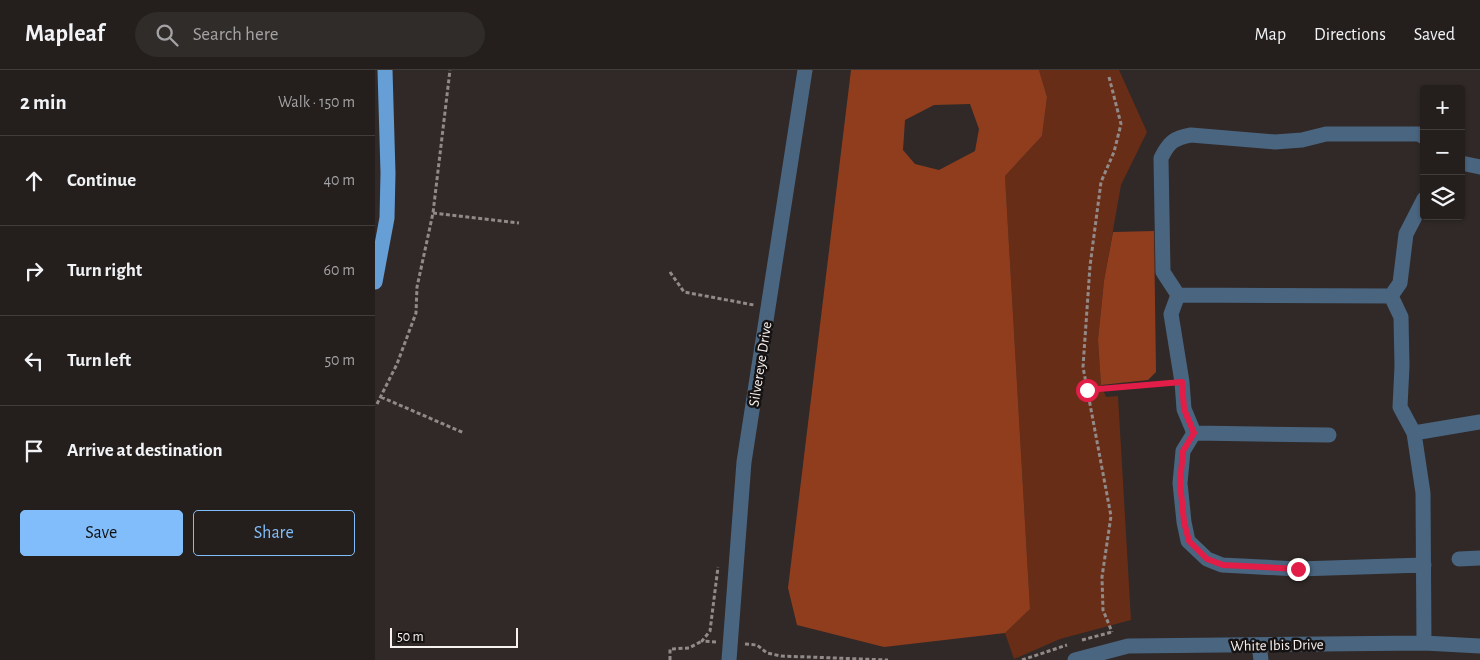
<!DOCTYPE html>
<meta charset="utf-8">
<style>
body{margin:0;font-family:"Alegreya Sans",sans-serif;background:#302c2a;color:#f1f3f6}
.controls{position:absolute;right:15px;top:15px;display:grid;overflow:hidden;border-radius:5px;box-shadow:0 1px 4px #0004}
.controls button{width:45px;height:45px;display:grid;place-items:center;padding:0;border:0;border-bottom:1px solid #413d3b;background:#241f1d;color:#f1f3f6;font:25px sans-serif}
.scale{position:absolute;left:15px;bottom:12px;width:128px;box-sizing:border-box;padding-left:5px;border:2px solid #f7f2f0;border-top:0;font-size:14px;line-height:18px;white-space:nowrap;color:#f7f2f0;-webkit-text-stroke:4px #161211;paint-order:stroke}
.stop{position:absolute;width:15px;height:15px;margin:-11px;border:4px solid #e11d48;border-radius:50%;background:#fff}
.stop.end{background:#e11d48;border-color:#fff;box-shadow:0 1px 5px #0008}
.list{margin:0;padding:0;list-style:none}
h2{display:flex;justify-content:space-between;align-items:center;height:65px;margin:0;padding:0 20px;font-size:21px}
h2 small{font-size:16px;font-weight:400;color:#a3a2a4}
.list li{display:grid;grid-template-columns:32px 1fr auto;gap:15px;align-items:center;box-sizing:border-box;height:90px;padding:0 20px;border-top:1px solid #413d3b}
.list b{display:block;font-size:19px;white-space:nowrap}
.list em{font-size:16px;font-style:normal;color:#a3a2a4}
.actions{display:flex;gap:10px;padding:15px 20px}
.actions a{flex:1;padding:11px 0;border:1px solid #80bdfa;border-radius:5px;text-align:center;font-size:18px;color:#80bdfa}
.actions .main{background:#80bdfa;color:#111}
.icon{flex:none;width:28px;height:28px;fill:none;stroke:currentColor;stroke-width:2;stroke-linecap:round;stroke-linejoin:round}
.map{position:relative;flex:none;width:1105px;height:590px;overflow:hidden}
header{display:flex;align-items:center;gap:30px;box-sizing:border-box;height:70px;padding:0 25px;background:#241f1d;border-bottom:1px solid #413d3b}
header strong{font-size:24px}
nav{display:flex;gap:28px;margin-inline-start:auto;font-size:18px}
.search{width:350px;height:45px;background:#302c2a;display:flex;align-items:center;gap:12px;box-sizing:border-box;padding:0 18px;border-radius:28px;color:#a3a2a4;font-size:19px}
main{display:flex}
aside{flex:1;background:#241f1d}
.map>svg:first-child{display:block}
.green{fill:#682d17}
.water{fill:#903d1e;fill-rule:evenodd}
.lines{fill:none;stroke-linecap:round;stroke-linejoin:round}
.path{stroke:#918a88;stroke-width:3;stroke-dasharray:4 2.5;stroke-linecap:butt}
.minor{stroke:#4a6580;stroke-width:15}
.major{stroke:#669ed6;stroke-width:15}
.route{stroke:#e11d48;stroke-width:6}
.labels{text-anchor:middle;stroke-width:5;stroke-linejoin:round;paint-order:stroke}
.street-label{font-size:15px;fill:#f7f2f0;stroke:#161211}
</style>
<header>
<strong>Mapleaf</strong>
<div class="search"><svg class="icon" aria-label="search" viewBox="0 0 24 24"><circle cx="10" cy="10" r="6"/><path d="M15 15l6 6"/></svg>Search here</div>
<nav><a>Map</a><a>Directions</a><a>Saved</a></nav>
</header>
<main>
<aside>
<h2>2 min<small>Walk · 150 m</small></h2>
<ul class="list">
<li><svg class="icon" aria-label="ahead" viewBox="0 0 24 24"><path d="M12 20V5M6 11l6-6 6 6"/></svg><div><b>Continue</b></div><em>40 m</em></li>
<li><svg class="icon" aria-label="right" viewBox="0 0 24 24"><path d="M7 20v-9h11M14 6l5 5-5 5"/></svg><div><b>Turn right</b></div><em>60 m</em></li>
<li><svg class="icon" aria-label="left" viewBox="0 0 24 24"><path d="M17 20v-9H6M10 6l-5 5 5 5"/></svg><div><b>Turn left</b></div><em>50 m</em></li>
<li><svg class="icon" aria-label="arrive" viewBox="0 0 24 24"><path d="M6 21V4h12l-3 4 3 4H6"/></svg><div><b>Arrive at destination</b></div></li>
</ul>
<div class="actions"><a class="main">Save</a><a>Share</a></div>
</aside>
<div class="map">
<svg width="1105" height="590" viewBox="0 0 1105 590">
<rect width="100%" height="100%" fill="#302927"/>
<path class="green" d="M664 0H744L772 62 746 115 729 211 723 270 726 315 731 327 743 326 756 550 685 569 639 589 630 563 655 539 630 106 667 66 672 27Z"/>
<path class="water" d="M476 0H664L672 27 667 66 630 106 655 539 630 563 509 577 422 555 413 518ZM595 34 604 59 600 81 564 100 540 94 528 80 530 50 559 35Z
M779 161 781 302 773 310 726 315 723 270 729 211 738 162Z"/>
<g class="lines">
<path class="path" d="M734 7 746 54 739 82 726 112 715 196 708 297 736 446 727 507 728 540 737 562
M58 143 144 153
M295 202 309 222 379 235
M712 320 791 314
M6 327 89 363
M2 334 22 294 41 243 42 217 58 143 75 0
M707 570 737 562
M341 572 327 571 335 561 343 497
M370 574 382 575 392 583 406 586 513 590
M295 590V579L314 578 327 571
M647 590 692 575"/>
<path class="minor" d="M1086 93 1105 97
M1049 129 1031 164 1025 213 1016 226 1026 247 1027 296 1025 337 1039 363 1048 423 1049 573
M803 225 1016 226
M819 363 809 339 807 312 796 244 803 225 788 202 786 88C794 72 799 68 816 65L900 72 927 70 951 64H1044L1049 67
M1039 363 1105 352
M954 365 819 363 808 381 805 413 809 452 813 471 832 489 847 495 923 499 1049 495
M1084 489 1105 488
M884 575 886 590
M354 590 369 392 430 0
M700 590 753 576 1049 573 1105 576"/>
<path class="major" d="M0 212 12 148 13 103 10 0"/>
</g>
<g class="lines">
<path class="route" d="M712 320 807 312 809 339 819 363 808 381 805 413 809 452 814 471 832 489 848 495 923 499"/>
</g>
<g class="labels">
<g class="street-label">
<text transform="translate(385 294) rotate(-81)" y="5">Silvereye Drive</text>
<text transform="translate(902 575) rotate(-1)" y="5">White Ibis Drive</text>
</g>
</g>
</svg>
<div class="controls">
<button>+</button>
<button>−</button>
<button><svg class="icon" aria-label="layers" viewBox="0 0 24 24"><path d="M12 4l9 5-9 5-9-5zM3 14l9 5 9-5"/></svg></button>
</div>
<div class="scale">50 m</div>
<div class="stop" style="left:712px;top:320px"></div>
<div class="stop end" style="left:923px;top:499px"></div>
</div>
</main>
